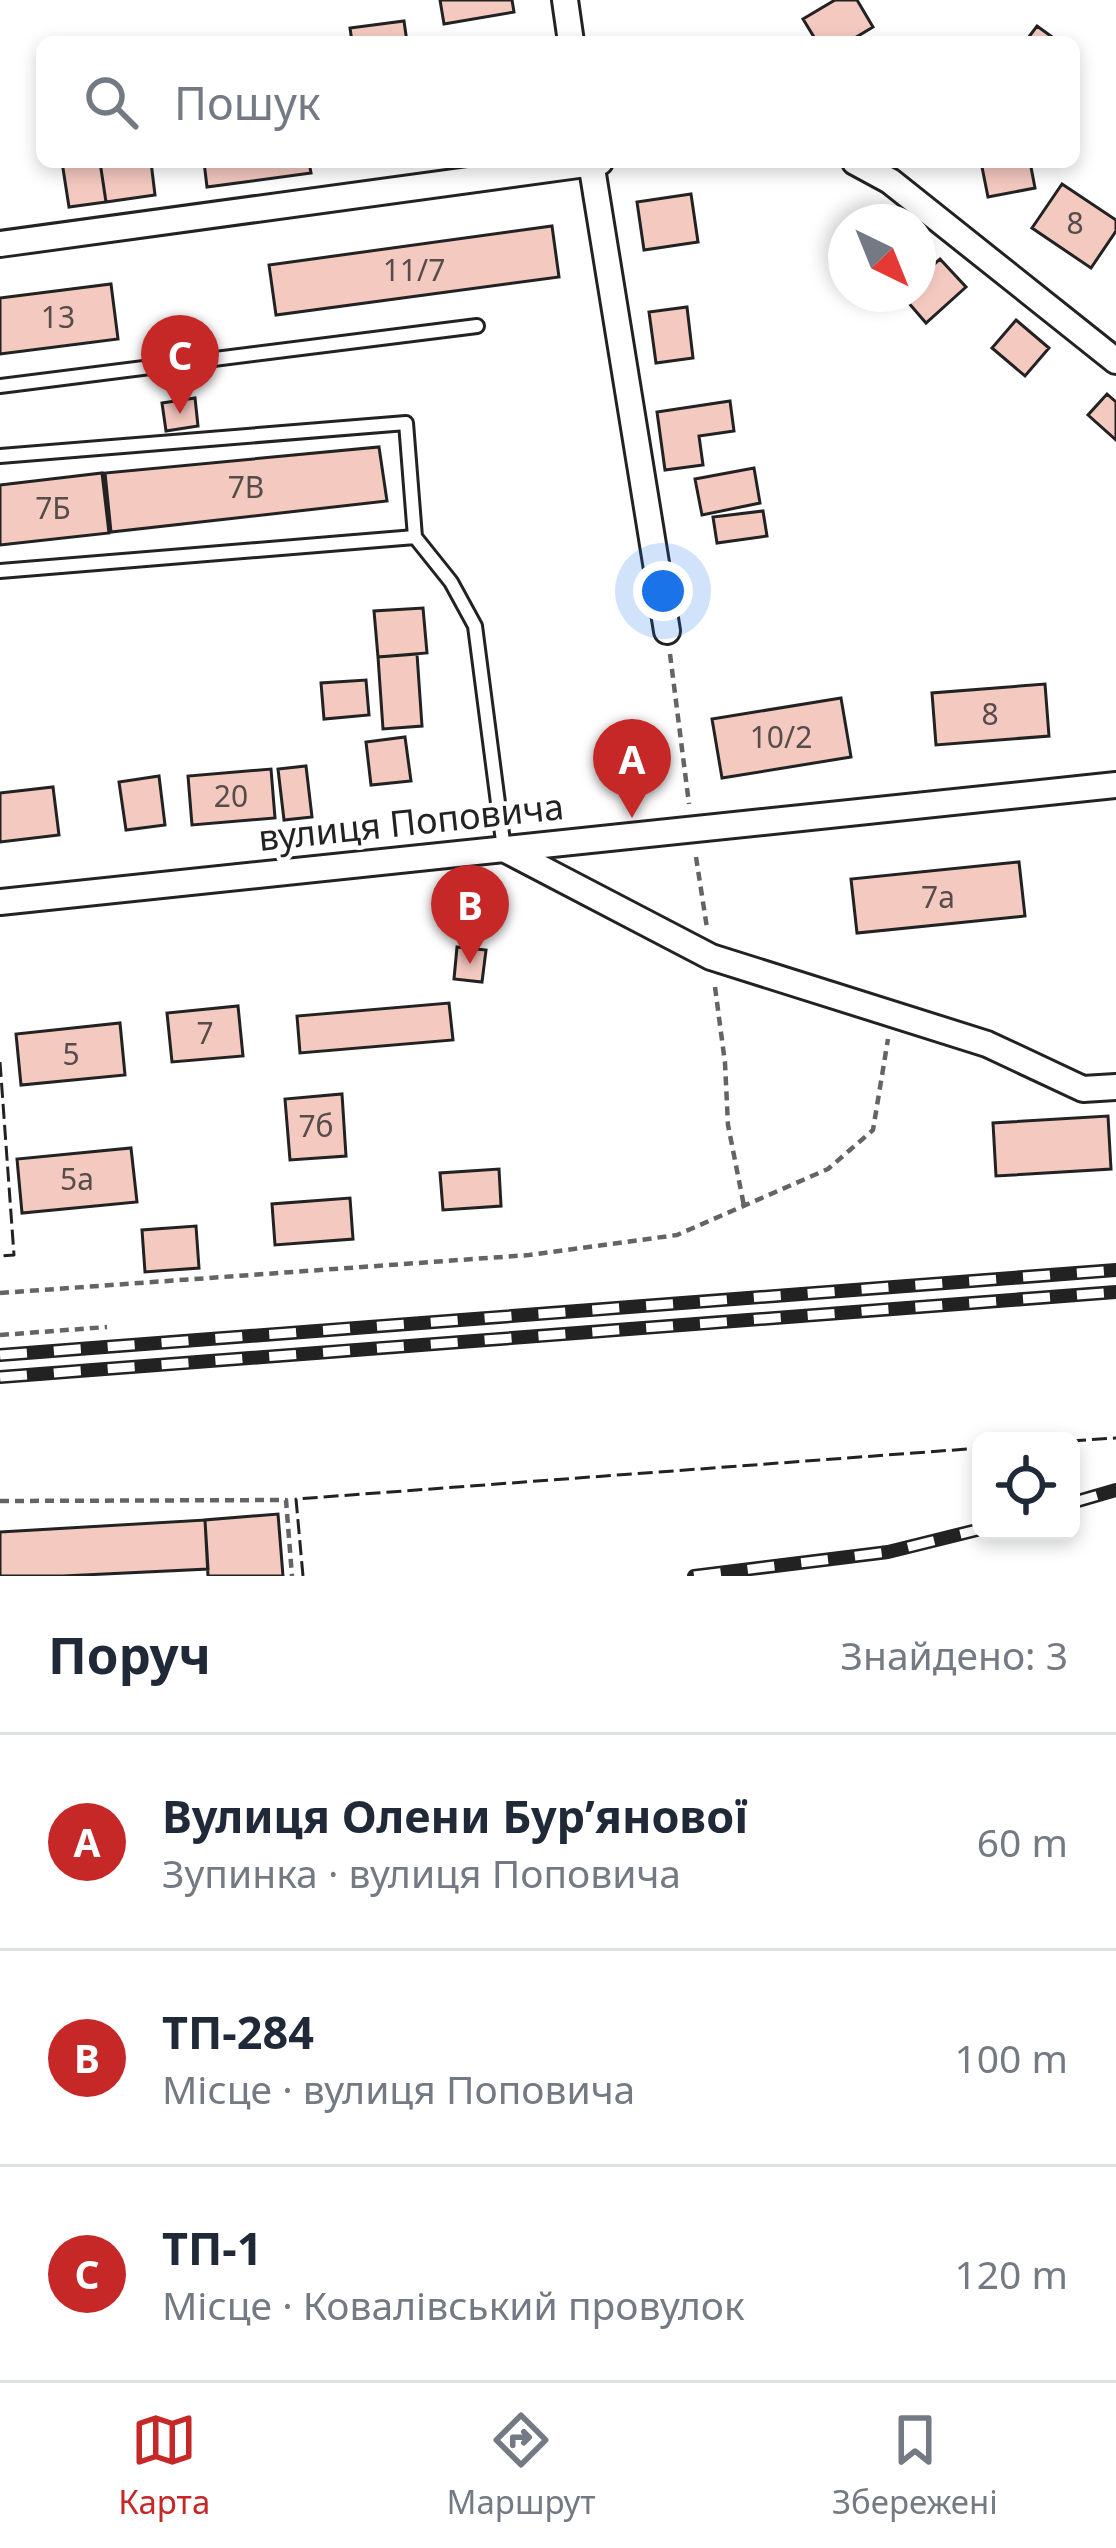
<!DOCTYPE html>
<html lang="uk">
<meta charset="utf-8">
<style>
body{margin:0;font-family:"Noto Sans",sans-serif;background:#f2f2f3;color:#1f2937}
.controls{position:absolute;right:36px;bottom:36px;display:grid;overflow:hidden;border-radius:18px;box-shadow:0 6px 18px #0003}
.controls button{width:108px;height:108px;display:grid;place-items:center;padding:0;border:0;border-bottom:3px solid #e0e1e3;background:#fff;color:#1f2937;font:60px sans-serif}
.compass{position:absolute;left:828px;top:204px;width:108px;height:108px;border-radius:50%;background:#fff;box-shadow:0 6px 18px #0003;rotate:137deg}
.you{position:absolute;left:663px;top:591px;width:42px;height:42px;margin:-30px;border:9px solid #fff;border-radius:50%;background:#1a73e8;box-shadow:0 0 0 18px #1a73e833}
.badge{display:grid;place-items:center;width:78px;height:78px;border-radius:50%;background:#c62828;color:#fff;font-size:39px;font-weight:700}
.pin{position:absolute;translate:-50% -99px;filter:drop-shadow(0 3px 6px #0008)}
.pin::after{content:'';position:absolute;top:63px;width:42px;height:36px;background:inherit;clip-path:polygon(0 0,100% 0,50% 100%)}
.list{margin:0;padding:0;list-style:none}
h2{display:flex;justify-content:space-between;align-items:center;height:156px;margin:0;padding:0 48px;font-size:51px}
h2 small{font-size:39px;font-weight:400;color:#747a83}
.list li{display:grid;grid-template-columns:78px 1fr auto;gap:36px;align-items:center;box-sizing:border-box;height:216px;padding:0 48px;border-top:3px solid #e0e1e3}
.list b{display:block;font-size:45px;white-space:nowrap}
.list p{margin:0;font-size:39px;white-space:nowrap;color:#747a83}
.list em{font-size:39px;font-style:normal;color:#747a83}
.icon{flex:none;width:66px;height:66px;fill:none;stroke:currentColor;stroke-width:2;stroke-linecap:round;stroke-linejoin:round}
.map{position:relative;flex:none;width:1116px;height:1576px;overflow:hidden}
.search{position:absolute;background:#fff;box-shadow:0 6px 18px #0003;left:36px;right:36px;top:36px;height:132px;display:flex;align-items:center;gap:30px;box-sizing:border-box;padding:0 42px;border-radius:18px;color:#747a83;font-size:45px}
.sheet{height:804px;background:#fff}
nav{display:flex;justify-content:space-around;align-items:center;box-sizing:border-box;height:168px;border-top:3px solid #e0e1e3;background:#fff;font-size:33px;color:#747a83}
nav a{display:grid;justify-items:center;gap:6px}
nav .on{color:#c62828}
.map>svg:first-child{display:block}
.building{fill:#f3c9c0;stroke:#222;stroke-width:3}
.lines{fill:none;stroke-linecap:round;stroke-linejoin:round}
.lane-casing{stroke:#222;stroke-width:18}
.street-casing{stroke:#222;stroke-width:30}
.path{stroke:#646464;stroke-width:4.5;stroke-dasharray:9 6;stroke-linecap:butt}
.lane{stroke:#fff;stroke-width:12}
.street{stroke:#fff;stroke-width:24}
.rail-casing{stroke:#222;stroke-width:14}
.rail{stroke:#fff;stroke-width:9;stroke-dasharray:27;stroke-linecap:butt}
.fence{stroke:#222;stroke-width:3;stroke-dasharray:15 6;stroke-linecap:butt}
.labels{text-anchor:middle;stroke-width:9;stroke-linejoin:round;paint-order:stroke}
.number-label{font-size:30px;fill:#564c4a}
.street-label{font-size:36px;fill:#222;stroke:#fff}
</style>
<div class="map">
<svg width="1116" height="1576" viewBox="0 0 1116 1576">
<rect width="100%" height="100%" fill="#fff"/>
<path class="building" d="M440 0H512L514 12 444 24Z
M835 0H857L873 27 848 42H817L803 19Z
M404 21 407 42H352L350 28Z
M1037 26 1059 42H1025Z
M62 162H100L106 202 69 207Z
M100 162H151L155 195 106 202Z
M204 162H309L311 173 207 187Z
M981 162H1030L1035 188 988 197Z
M1062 184 1116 220V231L1091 268 1032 228Z
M691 194 698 242 644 250 637 202Z
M552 226 559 277 276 315 269 265Z
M940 259 966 287 926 323 901 294H918V278Z
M111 284 118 339 0 354V298Z
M687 307 693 358 656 363 649 312Z
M1016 320 1049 348 1025 376 992 348Z
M1107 394 1116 402V440L1088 415Z
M195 398 198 426 166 431 162 403Z
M730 401 734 431 699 436 703 465 665 470 657 412Z
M379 447 387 501 111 532 105 473Z
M754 468 760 503 702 515 695 479Z
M102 473 109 533 0 545V485Z
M763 511 767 536 717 543 713 517Z
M423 608 427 653 378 657 374 611Z
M417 654 422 726 383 729 378 657Z
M366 680 369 715 324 719 321 683Z
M1045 684 1049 736 936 745 932 693Z
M841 698 851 757 722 778 712 719Z
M405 737 411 781 371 785 366 742Z
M306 766 312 817 284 820 278 769Z
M271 769 275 818 192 825 188 776Z
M159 776 165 825 126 830 119 782Z
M53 787 59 835 0 842V793Z
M1019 862 1025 916 857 933 851 879Z
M457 947 486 950 482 982 454 979Z
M449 1003 453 1040 300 1053 297 1016Z
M238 1006 243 1056 172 1062 167 1013Z
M120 1023 125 1075 21 1085 16 1034Z
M342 1094 346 1156 290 1160 285 1099Z
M1108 1116 1111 1169 996 1176 993 1123Z
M131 1148 137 1202 22 1213 17 1159Z
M499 1169 501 1206 443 1210 440 1173Z
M350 1198 353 1239 275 1245 272 1204Z
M196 1226 199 1268 145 1272 142 1230Z
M278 1514 283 1576H208L205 1520Z
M205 1520 208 1569 63 1576H0V1532Z"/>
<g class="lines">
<g class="lane-casing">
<path id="lane" d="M0 386 477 326
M0 456 406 423 415 537 451 582 475 626 504 849
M0 571 415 537"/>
</g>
<g class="street-casing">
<path id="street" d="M565 0 571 42
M591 162 667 631
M855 162 890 181 1116 361
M0 244 600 162
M506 850 711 957 987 1044 1083 1089 1116 1087
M0 902 1116 785"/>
</g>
<path class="path" d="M670 654 689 804
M696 857 707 928
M715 987 725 1063 728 1125 744 1206
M0 1293 529 1255 677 1235 828 1169 873 1130 888 1039
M0 1335 107 1327
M0 1501 286 1500 292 1576"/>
<use href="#lane" class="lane"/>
<use href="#street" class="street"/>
<g class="rail-casing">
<path id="rail" d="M0 1355 1116 1270
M0 1377 1116 1292
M1071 1503 1116 1490
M694 1576 888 1552 981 1529"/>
</g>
<use href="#rail" class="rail"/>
<path class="fence" d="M0 1062 14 1255 0 1256
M1071 1441 1116 1438
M303 1576 296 1499 981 1448"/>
</g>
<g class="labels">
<g class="number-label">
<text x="1075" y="234">8</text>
<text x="414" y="281">11/7</text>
<text x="58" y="328">13</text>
<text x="246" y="498">7В</text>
<text x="53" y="519">7Б</text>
<text x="990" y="725">8</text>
<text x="781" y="748">10/2</text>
<text x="231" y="807">20</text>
<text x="938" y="908">7а</text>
<text x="205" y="1044">7</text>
<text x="71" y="1065">5</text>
<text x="316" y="1137">7б</text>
<text x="77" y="1190">5а</text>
</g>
<g class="street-label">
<text transform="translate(411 822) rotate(-6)" y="13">вулиця Поповича</text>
</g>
</g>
</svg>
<div class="controls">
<button><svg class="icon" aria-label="locate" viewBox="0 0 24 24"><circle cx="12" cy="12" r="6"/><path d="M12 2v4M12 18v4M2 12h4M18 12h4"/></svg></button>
</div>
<svg class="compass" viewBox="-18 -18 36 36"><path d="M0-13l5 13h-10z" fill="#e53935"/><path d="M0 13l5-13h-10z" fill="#747a83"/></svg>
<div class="you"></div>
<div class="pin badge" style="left:632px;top:818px">A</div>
<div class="pin badge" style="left:470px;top:964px">B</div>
<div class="pin badge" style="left:180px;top:414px">C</div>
<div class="search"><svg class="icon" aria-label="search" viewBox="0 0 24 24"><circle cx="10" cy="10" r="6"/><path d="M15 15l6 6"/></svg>Пошук</div>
</div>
<section class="sheet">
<h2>Поруч<small>Знайдено: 3</small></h2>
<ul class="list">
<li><span class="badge">A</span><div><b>Вулиця Олени Бур’янової</b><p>Зупинка · вулиця Поповича</p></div><em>60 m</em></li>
<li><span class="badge">B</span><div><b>ТП-284</b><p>Місце · вулиця Поповича</p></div><em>100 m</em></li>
<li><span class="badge">C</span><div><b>ТП-1</b><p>Місце · Ковалівський провулок</p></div><em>120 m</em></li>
</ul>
</section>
<nav>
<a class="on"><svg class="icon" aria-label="map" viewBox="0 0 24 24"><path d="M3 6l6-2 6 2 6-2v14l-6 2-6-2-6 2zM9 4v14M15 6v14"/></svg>Карта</a>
<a><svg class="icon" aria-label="directions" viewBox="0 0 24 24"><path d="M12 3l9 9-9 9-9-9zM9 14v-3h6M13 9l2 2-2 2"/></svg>Маршрут</a>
<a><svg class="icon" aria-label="saved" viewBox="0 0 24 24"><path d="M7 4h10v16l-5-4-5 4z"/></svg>Збережені</a>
</nav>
